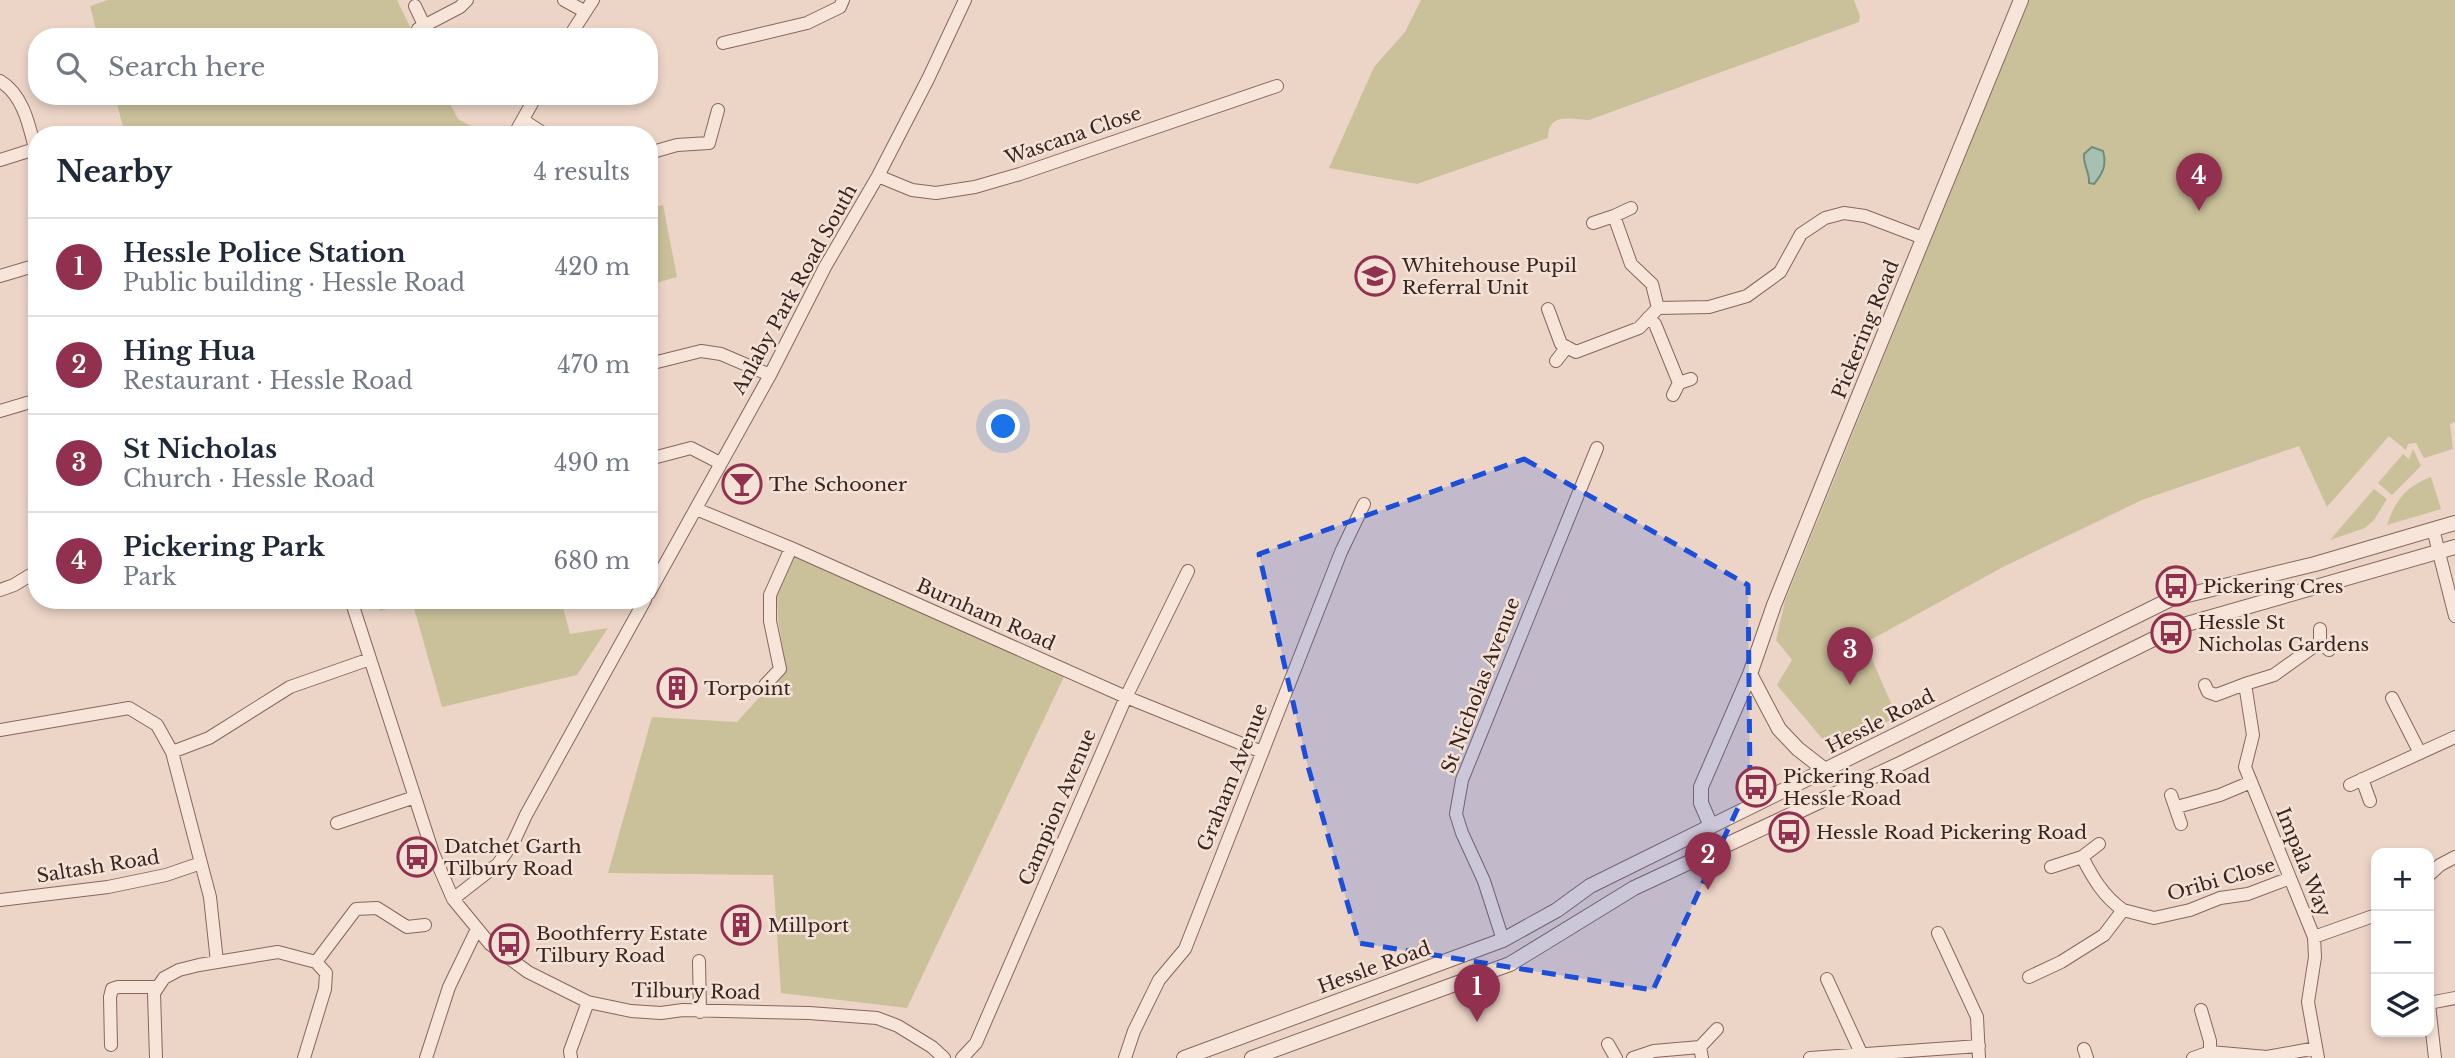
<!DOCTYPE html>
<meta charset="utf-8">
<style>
body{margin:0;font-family:"Libre Baskerville",serif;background:#f2f2f3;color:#1f2937}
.controls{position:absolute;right:21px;bottom:21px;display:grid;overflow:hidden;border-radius:14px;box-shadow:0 4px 10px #0003}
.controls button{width:63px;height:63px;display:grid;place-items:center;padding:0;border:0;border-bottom:2px solid #e0e1e3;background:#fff;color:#1f2937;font:35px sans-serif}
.you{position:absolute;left:1004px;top:427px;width:24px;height:24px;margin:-18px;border:5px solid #fff;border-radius:50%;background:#1a73e8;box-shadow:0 0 0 10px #1a73e833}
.badge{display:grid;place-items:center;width:46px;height:46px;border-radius:50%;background:#92304f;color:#fff;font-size:23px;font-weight:700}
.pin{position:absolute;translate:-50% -58px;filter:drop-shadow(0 2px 4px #0008)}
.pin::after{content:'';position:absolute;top:37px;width:24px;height:21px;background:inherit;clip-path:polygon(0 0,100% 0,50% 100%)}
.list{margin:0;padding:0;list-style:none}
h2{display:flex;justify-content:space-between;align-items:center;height:91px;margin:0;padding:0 28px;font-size:30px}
h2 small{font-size:23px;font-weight:400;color:#747a83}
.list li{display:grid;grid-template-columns:46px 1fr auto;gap:21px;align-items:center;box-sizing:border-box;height:98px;padding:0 28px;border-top:2px solid #e0e1e3}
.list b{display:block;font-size:26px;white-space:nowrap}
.list p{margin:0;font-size:23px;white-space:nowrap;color:#747a83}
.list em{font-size:23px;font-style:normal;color:#747a83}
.icon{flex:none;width:38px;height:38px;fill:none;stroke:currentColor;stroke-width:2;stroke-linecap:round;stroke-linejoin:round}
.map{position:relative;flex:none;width:2455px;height:1058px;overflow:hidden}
.search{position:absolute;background:#fff;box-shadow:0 4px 10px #0003;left:28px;top:28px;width:630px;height:77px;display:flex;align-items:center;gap:18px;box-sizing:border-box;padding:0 24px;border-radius:28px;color:#747a83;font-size:26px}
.panel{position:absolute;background:#fff;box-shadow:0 4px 10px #0003;left:28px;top:126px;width:630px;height:483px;border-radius:28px}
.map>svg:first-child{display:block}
.green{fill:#cac19b}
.water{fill:#a8c0b1;stroke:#6f8e7c;stroke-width:2}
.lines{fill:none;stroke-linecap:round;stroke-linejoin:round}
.minor-casing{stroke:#86665d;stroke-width:14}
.tertiary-casing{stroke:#86665d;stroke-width:16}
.minor{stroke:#f7e5da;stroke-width:12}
.tertiary{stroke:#f7e5da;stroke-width:14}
.marked{fill:#1d4ed8;fill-opacity:0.2;stroke:#1d4ed8;stroke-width:5;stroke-dasharray:14 9;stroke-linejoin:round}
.labels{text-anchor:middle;stroke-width:5;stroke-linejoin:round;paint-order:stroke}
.street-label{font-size:19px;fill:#382420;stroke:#f4e2d6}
.poi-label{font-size:19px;fill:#382420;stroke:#f4e2d6;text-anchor:start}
</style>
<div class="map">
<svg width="2455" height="1058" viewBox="0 0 2455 1058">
<rect width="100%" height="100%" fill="#ecd5c7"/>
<path class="green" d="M108 0H397L415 37H98L90 6Z
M1421 0H1854L1860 16 1859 22 1589 120C1573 120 1548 111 1548 138L1417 184 1329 168 1374 67 1405 32Z
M2028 0H2455V422L2450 424 2453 449 2424 458 2416 443 2408 444 2406 450 2389 436 2327 507 2299 446 2142 500 2003 567 1865 643 1897 717 1831 749 1777 685 1792 660 1776 640 1785 601Z
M115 96H446L458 119 487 135H125Z
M663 205 677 277 649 285V208Z
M2413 449 2421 466 2392 495 2378 483 2403 454 2409 459Z
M2431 477 2441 509 2387 525C2395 501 2406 486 2431 477Z
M2374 489 2387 499 2374 520 2365 528 2330 540Z
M799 546 1070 664 907 1008 781 993 773 875 608 873 652 717 737 722 786 668 778 619 777 592Z
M377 600H561L570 634 608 628 577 675 442 707 412 601 380 611Z"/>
<path class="water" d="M2092 147 2103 151C2107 165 2103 173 2094 184L2089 183C2090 172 2083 166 2084 154Z"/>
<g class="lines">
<g class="minor-casing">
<path id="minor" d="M564 0 584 11
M415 6 424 25
M418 29 460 7 467 0
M569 37 593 0
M723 43 807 23 840 7 843 0
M0 81C25 96 30 130 37 156
M523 120 546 135
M514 135 536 96
M649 153 677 145 709 143 718 110
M0 160 35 149
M878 176 912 190 936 193 975 187 1020 174 1277 86
M1614 216 1631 264 1652 284 1658 308
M1593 223 1614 216 1631 208
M0 276 37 265
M1548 309 1561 344 1576 352 1639 328 1658 308 1709 307 1747 296 1780 272 1801 234 1825 218 1844 213 1865 216 1923 238
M1648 318 1655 324 1679 383
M1556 361 1567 347
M649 364 701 351 721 354 770 375
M1673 395 1679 383 1691 379
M0 411 37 400
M649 459 691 448 720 463
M696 509 791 548 1126 697 1262 752
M2433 529 2455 616
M0 590 14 585 37 571
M649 593 770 375 825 267 878 176 928 79 965 0
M351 600 433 853 453 899 490 944 528 972 588 1002 631 1011 661 1013 683 1010 809 1013 877 1018 898 1026 932 1047 944 1058
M2320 629V642L2329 650
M765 685 780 669 770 621V595L791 548
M2205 685 2208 692 2216 695 2245 684
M2392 698 2420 753
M0 730 129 708 157 725 172 752 201 863 166 875 108 887 0 900
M172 752 209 738 290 687 370 659
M2362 779 2370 801
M2350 785 2455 737
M2171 795 2181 824
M2177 807 2220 795 2251 782
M337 823 415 797
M2082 857C2093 878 2103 896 2123 910
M201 863 210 897 217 962
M2051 867 2082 857 2099 844
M2429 875 2440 865 2455 857
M453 899 498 864 514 841 526 815 645 600
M1938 933 1977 1017 1979 1058
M2314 937 2376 915
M1503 940 1484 881 1462 833 1456 814 1462 780 1597 448
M699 961 700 1012
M2029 977 2061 962 2104 935 2123 910 2154 918 2190 910 2220 898 2248 894 2290 878
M1827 979 1861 1053
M2429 1003 2455 998
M2429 1005 2435 1058
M2201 1010 2210 1041V1052
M1608 1044 1616 1058
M111 1045 110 997 112 989 118 987H158
M1700 1047 1717 1029
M2084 1049 2087 1058
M156 1058 154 993 164 978 179 970 199 965 278 952 316 962
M304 1058 325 989 326 973 316 962 356 909 377 908 407 927 425 925
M426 1058 449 987 477 929
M571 1058 570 1051 588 1002
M962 1058 976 1043 1126 697 1188 571
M1125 1058 1134 1031 1159 980 1185 949 1341 552 1364 504
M1633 1058 1654 1051 1700 1047 1702 1058
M1810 1058 1979 1046
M2193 1058 2210 1052 2267 1057 2316 1048
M2318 1058 2308 1002 2315 957 2314 937 2245 767 2253 735 2245 684 2274 675 2320 642"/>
</g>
<g class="tertiary-casing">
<path id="tertiary" d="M1750 674 1779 729 1798 749 1825 770
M1711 826 1701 803V787L1750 674 1774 605 1839 444 2021 0
M1184 1058 1503 940 1557 910 1590 886 2171 599 2315 564 2455 523
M1252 1058 1510 964 1634 888 1902 763 2180 626 2455 547"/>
</g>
<use href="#minor" class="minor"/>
<use href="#tertiary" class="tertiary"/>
</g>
<path class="marked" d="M1524 459 1748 585 1750 782 1653 990 1359 943 1307 763 1259 554Z"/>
<defs>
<g id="school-ring" transform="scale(2.0125)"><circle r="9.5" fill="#f4e2d6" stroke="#92304f" stroke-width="1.5"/><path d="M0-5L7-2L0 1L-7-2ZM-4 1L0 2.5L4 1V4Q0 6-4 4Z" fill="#92304f"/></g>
<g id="bar-ring" transform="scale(2.0125)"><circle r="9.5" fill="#f4e2d6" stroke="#92304f" stroke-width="1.5"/><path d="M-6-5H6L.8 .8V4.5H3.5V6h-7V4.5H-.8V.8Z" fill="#92304f"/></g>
<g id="bus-ring" transform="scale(2.0125)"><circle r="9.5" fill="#f4e2d6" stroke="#92304f" stroke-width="1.5"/><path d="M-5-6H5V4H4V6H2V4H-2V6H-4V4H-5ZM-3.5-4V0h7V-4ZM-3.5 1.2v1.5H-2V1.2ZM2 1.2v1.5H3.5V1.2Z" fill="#92304f"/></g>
<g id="building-ring" transform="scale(2.0125)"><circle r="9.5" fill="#f4e2d6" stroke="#92304f" stroke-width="1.5"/><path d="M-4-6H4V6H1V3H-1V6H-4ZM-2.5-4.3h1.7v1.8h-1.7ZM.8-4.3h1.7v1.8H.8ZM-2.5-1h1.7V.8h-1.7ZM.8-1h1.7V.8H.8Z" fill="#92304f"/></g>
</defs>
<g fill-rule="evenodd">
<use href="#school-ring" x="1375" y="276"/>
<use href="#bar-ring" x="742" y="484"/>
<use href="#bus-ring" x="2176" y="586"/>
<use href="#bus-ring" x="2171" y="633"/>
<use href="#building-ring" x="677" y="688"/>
<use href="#bus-ring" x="1756" y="787"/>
<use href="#bus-ring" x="1789" y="832"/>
<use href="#bus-ring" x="417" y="857"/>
<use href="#building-ring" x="741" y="925"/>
<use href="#bus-ring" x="509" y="944"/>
</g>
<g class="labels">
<g class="street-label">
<text transform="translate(1073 135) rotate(-19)" y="7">Wascana Close</text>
<text transform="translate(794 289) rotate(-61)" y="7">Anlaby Park Road South</text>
<text transform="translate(1865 329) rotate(-68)" y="7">Pickering Road</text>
<text transform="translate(986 614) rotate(24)" y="7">Burnham Road</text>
<text transform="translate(1480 685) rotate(-69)" y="7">St Nicholas Avenue</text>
<text transform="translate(1880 721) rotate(-27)" y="7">Hessle Road</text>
<text transform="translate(1232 777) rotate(-68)" y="7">Graham Avenue</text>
<text transform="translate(1057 807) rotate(-67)" y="7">Campion Avenue</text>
<text transform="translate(2304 862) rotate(68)" y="7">Impala Way</text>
<text transform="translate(98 866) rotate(-9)" y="7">Saltash Road</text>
<text transform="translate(2221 879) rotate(-16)" y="7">Oribi Close</text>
<text transform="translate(1374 967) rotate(-20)" y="7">Hessle Road</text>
<text transform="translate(696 991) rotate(1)" y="7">Tilbury Road</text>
</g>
<g class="poi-label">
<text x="1402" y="272">Whitehouse Pupil<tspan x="1402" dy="22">Referral Unit</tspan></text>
<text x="769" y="491">The Schooner</text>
<text x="2203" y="593">Pickering Cres</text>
<text x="2198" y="629">Hessle St<tspan x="2198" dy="22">Nicholas Gardens</tspan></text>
<text x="704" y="695">Torpoint</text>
<text x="1783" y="783">Pickering Road<tspan x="1783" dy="22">Hessle Road</tspan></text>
<text x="1816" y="839">Hessle Road Pickering Road</text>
<text x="444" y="853">Datchet Garth<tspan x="444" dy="22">Tilbury Road</tspan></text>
<text x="768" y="932">Millport</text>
<text x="536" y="940">Boothferry Estate<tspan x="536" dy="22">Tilbury Road</tspan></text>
</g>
</g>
</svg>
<div class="controls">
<button>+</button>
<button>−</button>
<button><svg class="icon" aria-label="layers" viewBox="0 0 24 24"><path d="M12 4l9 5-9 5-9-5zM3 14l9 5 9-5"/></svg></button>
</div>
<div class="you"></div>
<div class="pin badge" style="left:1477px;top:1022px">1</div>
<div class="pin badge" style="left:1708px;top:890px">2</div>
<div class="pin badge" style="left:1850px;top:685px">3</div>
<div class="pin badge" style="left:2199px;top:211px">4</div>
<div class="search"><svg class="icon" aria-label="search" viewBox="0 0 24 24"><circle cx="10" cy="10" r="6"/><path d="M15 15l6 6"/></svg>Search here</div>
<section class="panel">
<h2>Nearby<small>4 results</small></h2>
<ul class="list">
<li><span class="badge">1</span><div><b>Hessle Police Station</b><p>Public building · Hessle Road</p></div><em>420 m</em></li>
<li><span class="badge">2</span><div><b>Hing Hua</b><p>Restaurant · Hessle Road</p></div><em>470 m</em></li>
<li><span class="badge">3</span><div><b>St Nicholas</b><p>Church · Hessle Road</p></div><em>490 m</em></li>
<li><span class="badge">4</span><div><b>Pickering Park</b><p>Park</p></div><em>680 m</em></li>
</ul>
</section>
</div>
